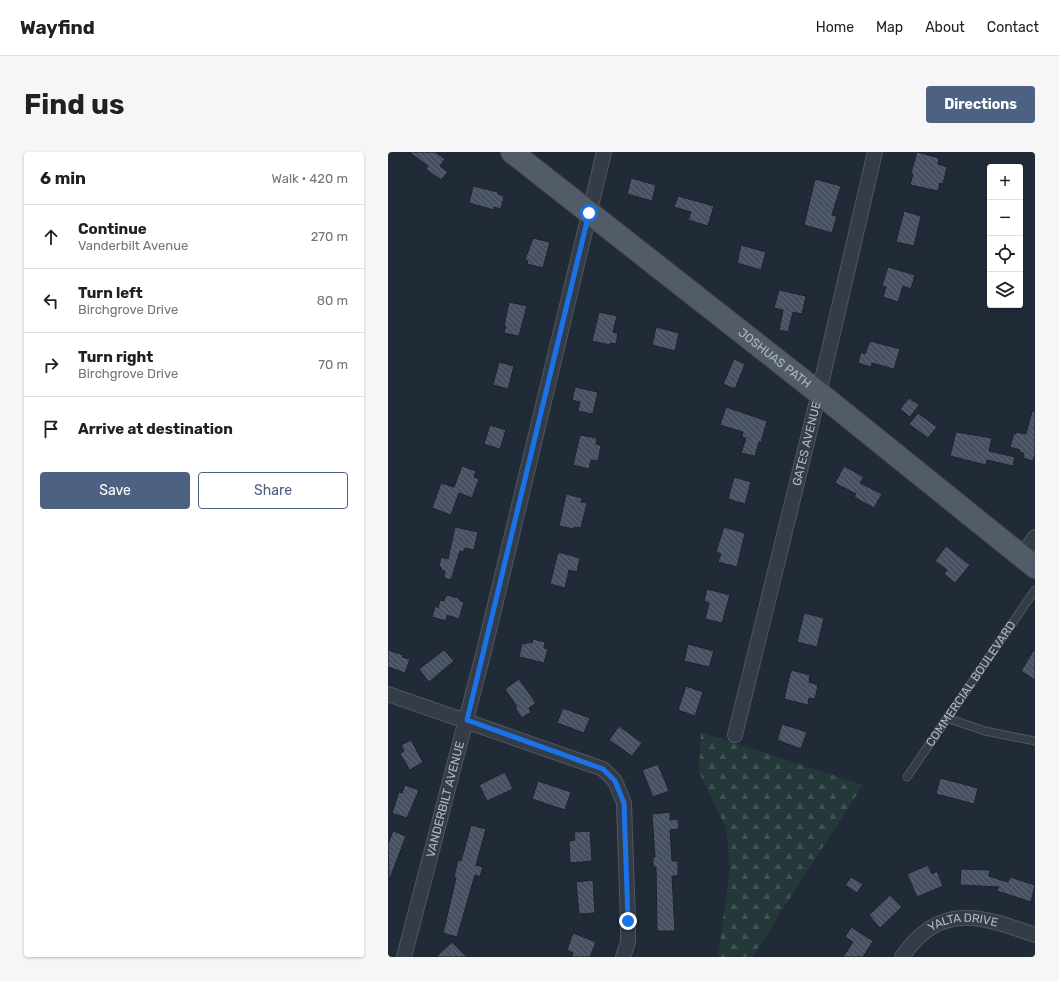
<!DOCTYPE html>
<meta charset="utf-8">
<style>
body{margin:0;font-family:Rubik,sans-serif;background:#f6f6f6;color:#202124}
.controls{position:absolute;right:12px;top:12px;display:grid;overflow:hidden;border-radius:4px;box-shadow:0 1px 3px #0004}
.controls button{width:36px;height:36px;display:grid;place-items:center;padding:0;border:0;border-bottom:1px solid #e0e0e0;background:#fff;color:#202124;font:20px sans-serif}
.stop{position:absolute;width:12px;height:12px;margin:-9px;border:3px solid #1a73e8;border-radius:50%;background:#fff}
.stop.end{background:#1a73e8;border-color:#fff;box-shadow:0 1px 4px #0008}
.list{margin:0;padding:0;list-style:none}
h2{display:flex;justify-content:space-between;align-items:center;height:52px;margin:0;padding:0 16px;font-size:17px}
h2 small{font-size:13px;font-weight:400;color:#757577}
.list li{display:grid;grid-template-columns:26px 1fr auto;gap:12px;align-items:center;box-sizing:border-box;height:64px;padding:0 16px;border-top:1px solid #e0e0e0}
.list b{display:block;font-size:15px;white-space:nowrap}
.list p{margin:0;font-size:13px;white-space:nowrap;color:#757577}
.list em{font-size:13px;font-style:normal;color:#757577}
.actions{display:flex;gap:8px;padding:12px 16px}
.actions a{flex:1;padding:9px 0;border:1px solid #4d6182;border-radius:4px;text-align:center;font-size:14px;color:#4d6182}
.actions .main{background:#4d6182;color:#fff}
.icon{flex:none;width:22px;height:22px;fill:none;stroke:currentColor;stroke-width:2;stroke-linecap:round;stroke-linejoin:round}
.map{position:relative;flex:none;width:647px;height:805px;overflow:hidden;border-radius:4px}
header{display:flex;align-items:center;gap:24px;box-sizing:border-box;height:56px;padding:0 20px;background:#fff;border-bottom:1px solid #e0e0e0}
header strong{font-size:19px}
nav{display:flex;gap:22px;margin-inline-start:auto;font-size:14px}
.intro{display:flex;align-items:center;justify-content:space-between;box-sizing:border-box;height:96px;padding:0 24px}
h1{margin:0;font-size:28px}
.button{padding:10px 18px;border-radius:4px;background:#4d6182;color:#fff;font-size:14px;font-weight:700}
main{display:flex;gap:24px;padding:0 24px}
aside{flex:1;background:#fff;border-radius:4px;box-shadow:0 1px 3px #0004}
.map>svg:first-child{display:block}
.forest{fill:url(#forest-firs)}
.building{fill:url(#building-back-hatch);stroke:#1c232e}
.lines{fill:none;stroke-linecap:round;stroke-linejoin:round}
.lane-casing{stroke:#4f5762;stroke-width:9}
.street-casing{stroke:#4f5762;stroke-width:16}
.primary-casing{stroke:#3e4551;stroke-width:24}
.lane{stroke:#343c47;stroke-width:7}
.street{stroke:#343c47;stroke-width:14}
.primary{stroke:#525b68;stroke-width:22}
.route{stroke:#1a73e8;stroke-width:5}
.labels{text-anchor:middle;stroke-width:3;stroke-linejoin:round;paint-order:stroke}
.street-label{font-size:12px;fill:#aeb7c4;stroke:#1a212c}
</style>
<header>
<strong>Wayfind</strong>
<nav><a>Home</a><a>Map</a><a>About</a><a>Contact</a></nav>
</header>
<div class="intro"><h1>Find us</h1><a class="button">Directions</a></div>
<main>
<aside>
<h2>6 min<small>Walk · 420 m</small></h2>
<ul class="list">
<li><svg class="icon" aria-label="ahead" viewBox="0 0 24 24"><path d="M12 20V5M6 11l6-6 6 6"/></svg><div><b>Continue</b><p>Vanderbilt Avenue</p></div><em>270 m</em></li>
<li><svg class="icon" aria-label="left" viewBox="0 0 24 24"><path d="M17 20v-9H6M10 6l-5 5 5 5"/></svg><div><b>Turn left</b><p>Birchgrove Drive</p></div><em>80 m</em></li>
<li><svg class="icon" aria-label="right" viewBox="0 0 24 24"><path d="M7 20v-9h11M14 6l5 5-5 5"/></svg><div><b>Turn right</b><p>Birchgrove Drive</p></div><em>70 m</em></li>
<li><svg class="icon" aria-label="arrive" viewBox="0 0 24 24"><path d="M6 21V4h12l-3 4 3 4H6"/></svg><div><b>Arrive at destination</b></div></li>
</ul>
<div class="actions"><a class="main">Save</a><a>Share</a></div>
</aside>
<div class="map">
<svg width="647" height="805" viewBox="0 0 647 805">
<defs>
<pattern id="forest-firs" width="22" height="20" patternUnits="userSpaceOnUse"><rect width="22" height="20" fill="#243739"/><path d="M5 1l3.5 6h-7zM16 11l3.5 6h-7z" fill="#415254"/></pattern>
<pattern id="building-back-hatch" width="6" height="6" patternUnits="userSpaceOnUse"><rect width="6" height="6" fill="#475161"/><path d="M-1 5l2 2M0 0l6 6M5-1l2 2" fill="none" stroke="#5f6876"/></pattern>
</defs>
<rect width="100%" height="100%" fill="#212a37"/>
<path class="forest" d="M313 580 475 633 364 805H330L342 716 338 676 311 620Z"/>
<path class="building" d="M21 0H47L57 7 52 14 60 20 53 28 38 17 40 14Z
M529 0 551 6 550 12 559 15 555 32 552 31 550 39 522 33 525 22 523 21Z
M243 26 268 33 264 49 239 42Z
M427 27 453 34 444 63 449 64 444 81 416 73Z
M85 34 110 40V42L116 44 113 57 106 55V58L81 51Z
M290 44 326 54 320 74 300 68 303 60 286 55Z
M516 59 533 64 526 94 508 90Z
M145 86 162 90 155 116 139 112 140 109 137 108Z
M353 93 378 100 373 118 349 111Z
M500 115 527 123 523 137 515 134 510 150 495 145 498 135 494 134Z
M391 138 418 144 414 162 405 160 400 180 391 178 395 158 386 156Z
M121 150 139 154 131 184 116 181 118 174H116Z
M211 160 229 164 225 180 230 181 228 192 222 191V193L204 189Z
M268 175 291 181 287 199 264 193Z
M482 189 512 197 506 217 484 211 483 215 470 211 473 200 477 202Z
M346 207 357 212 347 237 335 232Z
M111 210 126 214 120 237 105 233Z
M187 235 210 240 205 262 190 259 192 250 184 248Z
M521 246 531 253 522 265 512 257Z
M338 255 379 269 373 290H371L367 304 353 301 358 286 354 285 355 280 332 273Z
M644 259 647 260V302L645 309 635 306 636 301 631 300 632 298 622 295 626 281 628 282V280L638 282Z
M530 261 549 275 540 286 521 272Z
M102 273 118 278 112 297 96 292Z
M568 280 604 286 601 299 627 305 625 314 599 308 598 313 562 304Z
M192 283 209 286 208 292 213 294 210 309 203 308 201 317 185 313Z
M74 314 88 319 86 325 91 327 84 346 71 341 63 363 44 356 53 331 66 335Z
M456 314 476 325 472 331 494 342 486 356 466 345 468 342 447 331Z
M346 325 363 330 357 352 340 347Z
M178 342 194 346 193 350 199 351 193 376 186 375V377L171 374Z
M67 375 90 380 86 398 77 396 75 400 72 399 63 428 56 426 57 419 53 418V415L51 414 53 405 60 407Z
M336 375 357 381 349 415 330 410 333 402 328 400Z
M558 394 582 413 567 431 556 422 559 418 547 409Z
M170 400 192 406 189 420 181 418 177 436 162 432Z
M319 437 342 443 334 471 317 467 321 451 316 449Z
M58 443 71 446V448L76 450 71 467 59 463 58 469 44 465 47 454 50 456 52 448 56 449Z
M416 461 436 466 429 495 409 490Z
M145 487 157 490 156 496 160 497 156 511 131 505 134 491 138 492 139 490 144 491Z
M300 492 326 499 321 515 296 509Z
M647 496V528L633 519Z
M0 498 15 503 14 505 22 507 17 521 0 515Z
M56 498 66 509 41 530 31 517Z
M403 518 422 523 421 530 430 533 427 547 421 546 420 553 396 547Z
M131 527 148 551 141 556 143 560 134 566 127 556 129 555 117 537Z
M298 534 315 540 307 564 290 558Z
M175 556 202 566 196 581 169 571Z
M394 572 419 580 413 597 389 588Z
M231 574 254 591 244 604 221 588Z
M23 588 35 610 22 618 12 602 16 599 13 593Z
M270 612 281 639 265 645 254 618Z
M117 620 125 637 99 649 91 633Z
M552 626 590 636 586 652 548 642Z
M150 629 183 640 177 658 144 647Z
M17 633 31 638 19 666 4 661 11 640 14 641Z
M282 660V668L290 667 291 677 282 678 284 709H290V724H284L287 779H269L268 715H265V705H267L264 662Z
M83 673 98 677 88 713 95 715 92 725 87 723 69 785 55 781 68 726 66 725 70 708 73 709Z
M5 679 18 684 1 729 0 692Z
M202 679 204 709 182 711 181 689 187 688 186 680Z
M540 713 544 722 549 719 555 734 529 745 519 722Z
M573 717 602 718 601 724 613 728 620 730 622 725 647 733 643 750 609 739 611 735 572 733Z
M463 725 475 732 469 741 457 733Z
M205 728 207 761 191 762 188 730Z
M502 743 514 755 492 776 481 763Z
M463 775 485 789 475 805H455L465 790 457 785Z
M185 781 208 790 202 805H184L185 801 179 798Z
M64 790 79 805H48Z"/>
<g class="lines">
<g class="lane-casing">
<g id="lane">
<path d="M559 566 597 579 647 589"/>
<path id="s1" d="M519 625 647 438"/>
</g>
</g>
<g class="street-casing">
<g id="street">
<path d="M634 404 647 385"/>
<path d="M0 542 215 617 227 629 236 651 240 769V790L235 805"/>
<path id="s2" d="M347 583 431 241 487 0"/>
<path id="s3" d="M16 805 96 499 216 0"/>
<path id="s4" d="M514 805C552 749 593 764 647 783"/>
</g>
</g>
<g class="primary-casing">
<g id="primary">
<path id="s5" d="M124 0 431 241 647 415"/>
</g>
</g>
<use href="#lane" class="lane"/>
<use href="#street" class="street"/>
<use href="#primary" class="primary"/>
</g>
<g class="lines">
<path class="route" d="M201 61 79 568 215 617 227 629 236 651 240 769"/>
</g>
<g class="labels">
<g class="street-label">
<text dy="4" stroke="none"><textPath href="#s5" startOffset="334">JOSHUAS PATH</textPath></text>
<text dy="4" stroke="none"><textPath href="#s2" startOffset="300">GATES AVENUE</textPath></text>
<text dy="4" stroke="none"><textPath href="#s1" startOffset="113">COMMERCIAL BOULEVARD</textPath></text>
<text dy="4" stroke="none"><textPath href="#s3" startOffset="163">VANDERBILT AVENUE</textPath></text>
<text dy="4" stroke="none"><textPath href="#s4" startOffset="75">YALTA DRIVE</textPath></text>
</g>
</g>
</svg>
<div class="controls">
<button>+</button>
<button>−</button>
<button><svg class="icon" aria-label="locate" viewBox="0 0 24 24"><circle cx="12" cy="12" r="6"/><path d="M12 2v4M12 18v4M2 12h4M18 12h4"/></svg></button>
<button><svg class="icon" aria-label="layers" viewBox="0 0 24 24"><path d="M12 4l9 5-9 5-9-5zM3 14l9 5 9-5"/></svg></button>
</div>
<div class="stop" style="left:201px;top:61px"></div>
<div class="stop end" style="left:240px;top:769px"></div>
</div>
</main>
